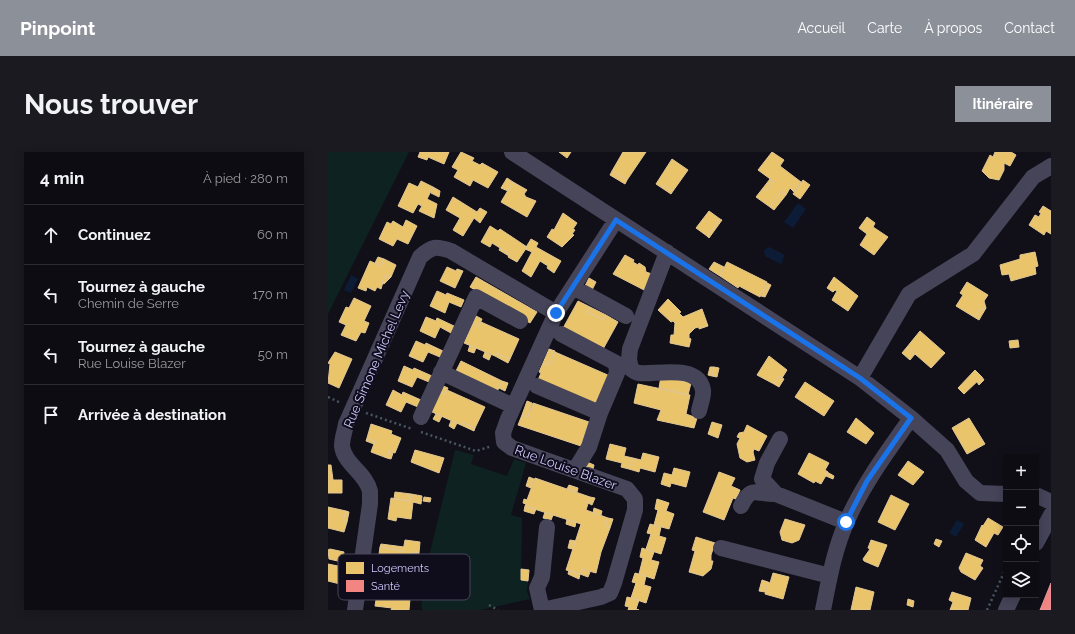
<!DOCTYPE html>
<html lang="fr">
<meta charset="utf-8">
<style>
body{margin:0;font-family:Raleway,sans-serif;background:#1b1a20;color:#f1f3f6}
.controls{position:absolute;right:12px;bottom:12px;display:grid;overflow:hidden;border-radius:0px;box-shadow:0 2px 10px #0003}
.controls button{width:36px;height:36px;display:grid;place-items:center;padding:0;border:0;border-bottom:1px solid #2d2c32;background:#0d0c12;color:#f1f3f6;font:20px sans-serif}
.stop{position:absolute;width:12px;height:12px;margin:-9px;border:3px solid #1a73e8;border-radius:50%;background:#fff}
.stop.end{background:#1a73e8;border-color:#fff;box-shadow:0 1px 4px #0008}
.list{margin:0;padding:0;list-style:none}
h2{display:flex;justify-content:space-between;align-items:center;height:52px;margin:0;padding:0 16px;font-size:17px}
h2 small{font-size:13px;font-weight:400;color:#9a9b9f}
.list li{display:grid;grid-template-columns:26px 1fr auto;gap:12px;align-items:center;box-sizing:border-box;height:60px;padding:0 16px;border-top:1px solid #2d2c32}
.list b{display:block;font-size:15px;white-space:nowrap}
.list p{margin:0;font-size:13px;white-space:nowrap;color:#9a9b9f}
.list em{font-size:13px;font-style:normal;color:#9a9b9f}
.icon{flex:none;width:22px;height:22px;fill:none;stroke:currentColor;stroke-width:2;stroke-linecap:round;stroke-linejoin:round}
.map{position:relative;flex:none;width:723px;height:458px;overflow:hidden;border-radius:0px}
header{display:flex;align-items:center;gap:24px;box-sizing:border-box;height:56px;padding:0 20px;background:#8c9099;color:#fff}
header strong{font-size:19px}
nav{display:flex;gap:22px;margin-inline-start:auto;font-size:14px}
.intro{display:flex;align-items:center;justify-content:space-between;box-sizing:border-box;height:96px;padding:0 24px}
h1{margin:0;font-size:28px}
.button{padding:10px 18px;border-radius:0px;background:#8c9099;color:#fff;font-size:14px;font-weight:700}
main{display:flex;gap:24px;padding:0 24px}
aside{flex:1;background:#0d0c12;border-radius:0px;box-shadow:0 2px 10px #0003}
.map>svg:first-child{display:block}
.green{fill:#0f2222}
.water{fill:#0c1c37}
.homes{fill:#e9c46a;stroke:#e1c696}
.health{fill:#f28482;stroke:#e899a7}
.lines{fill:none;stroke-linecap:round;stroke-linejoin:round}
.path{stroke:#485662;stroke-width:2.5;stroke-dasharray:2 3;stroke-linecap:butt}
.minor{stroke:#464459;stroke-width:16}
.route{stroke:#1a73e8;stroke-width:5}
.labels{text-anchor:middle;stroke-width:4;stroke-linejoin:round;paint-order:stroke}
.street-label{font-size:13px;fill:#cfc9fc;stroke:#0f0c1b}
.key{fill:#0f0c1b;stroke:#49455e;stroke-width:1}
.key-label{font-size:11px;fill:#cfc9fc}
</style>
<header>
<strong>Pinpoint</strong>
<nav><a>Accueil</a><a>Carte</a><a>À propos</a><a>Contact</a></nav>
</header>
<div class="intro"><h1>Nous trouver</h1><a class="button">Itinéraire</a></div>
<main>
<aside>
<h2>4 min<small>À pied · 280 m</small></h2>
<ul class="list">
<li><svg class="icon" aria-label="ahead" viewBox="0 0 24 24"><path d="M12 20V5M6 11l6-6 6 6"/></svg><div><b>Continuez</b></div><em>60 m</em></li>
<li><svg class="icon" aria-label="left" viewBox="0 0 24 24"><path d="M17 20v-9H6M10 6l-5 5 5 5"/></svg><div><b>Tournez à gauche</b><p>Chemin de Serre</p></div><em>170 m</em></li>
<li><svg class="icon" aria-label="left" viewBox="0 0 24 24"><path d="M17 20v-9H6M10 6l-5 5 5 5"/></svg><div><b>Tournez à gauche</b><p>Rue Louise Blazer</p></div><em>50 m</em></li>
<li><svg class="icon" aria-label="arrive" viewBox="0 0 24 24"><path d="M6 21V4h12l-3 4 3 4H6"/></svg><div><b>Arrivée à destination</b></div></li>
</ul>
</aside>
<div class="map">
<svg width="723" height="458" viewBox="0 0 723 458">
<rect width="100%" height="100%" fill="#111018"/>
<path class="green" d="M0 0H81L0 162Z
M127 298 146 303 143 312 179 324 186 307 198 311 183 363 194 366 193 428 200 429 199 440 202 447 152 458H94L93 437Z"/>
<path class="water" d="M470 51 478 57 465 76 456 70Z
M441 95 457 103 453 112 437 104 436 98Z
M23 123 30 127 23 141 16 138Z
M629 368 636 372 628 385 621 381Z"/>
<path class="homes" d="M92 0H121L116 12 100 5 99 8 90 5Z
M133 0 146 6 144 9 152 13 154 11 170 20 160 36 145 28 142 34 126 25 130 18 124 15Z
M231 0H243L239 6Z
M295 0H318L299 28 284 19Z
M444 0 456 8 452 14 473 30 466 40 462 36 458 43 453 39 442 55 428 45 435 36 438 39 445 29 430 18Z
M667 0H683L688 3 682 14 676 11V18L671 28 661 26 654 19 662 3 665 5Z
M344 7 360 18 345 39 336 33 334 36 328 32Z
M284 19 299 28 297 32 282 23Z
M179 26 185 30 180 39 173 36Z
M442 27 445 29 438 39 435 36Z
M475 28 482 33 472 47 465 42Z
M93 29 105 35 99 47 109 52 106 66 91 59 94 54 90 52 85 61 70 54 81 31 90 35Z
M185 30 199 38 196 42 198 45 208 49 199 65 173 50Z
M336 33 345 39 343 42 334 36Z
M105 35 112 39 111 45 103 41Z
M453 39 458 43 446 58 442 55Z
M125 45 149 60 152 56 159 60 152 71 146 66 135 84 125 78 132 66 118 58Z
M715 54 723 59V82L718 79 716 83 701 73 707 63 711 65 713 61 711 60Z
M381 59 392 67 379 84 368 76Z
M235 61 249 71 245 77 247 78 244 82 246 83 234 95 219 85 224 77 226 78Z
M539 65 547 71 545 75 560 85 546 103 532 93 539 82 531 76Z
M392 67 394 68 381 86 379 84Z
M78 68 89 74 80 92 69 87 65 94 51 87 59 70 63 72 65 69 75 75Z
M162 74 170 79 172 77 199 95 189 110 180 105 182 102 164 91 162 95 153 90Z
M203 87 210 91 208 95 233 109 226 121 219 116 220 114 212 109 203 125 194 119 204 100 197 97Z
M172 96 182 102 181 104 171 98Z
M707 100 710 114 707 115 708 122 683 129 681 122 674 123 672 113 692 107V103Z
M297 103 306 108 305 110 310 113 311 111 317 115 318 120 324 122 318 139 285 122Z
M50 105 56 107 53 114 47 111Z
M56 107 68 113 63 125 57 123 53 137 49 135 47 139 39 135 38 139 30 136 42 109 53 114Z
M386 110 396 115 392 124 381 117Z
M399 110 439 130 432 145 411 134 410 136 392 124Z
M119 115 128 119 129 117 135 119 127 136 112 129Z
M57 123 63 125 56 132 54 131Z
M148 125 209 160 202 171 142 135Z
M506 125 530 144 520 159 504 148 509 139 507 138 505 140 499 136Z
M261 126 268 130 263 140 256 136Z
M639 130 660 143 656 149 658 156 651 158 646 165 628 154 635 143 632 141Z
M439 131 443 133 437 145 433 144Z
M109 139 118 143 119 141 136 148 133 155 121 150 117 161 102 154Z
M26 146 43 154 36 169 41 171 37 181 33 180 28 189 13 183 18 173 11 170 18 155 21 156Z
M340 147 353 160 351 161 355 165 374 157 380 174 371 177V175L367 176 361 182V186L363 187 361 195 342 191 343 183H346L347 171 345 169 343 170 330 158Z
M250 149 262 155 259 160 275 168 278 163 290 170 274 199 234 178Z
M262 155 278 163 275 168 259 160Z
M658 156 651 168 646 165 651 158Z
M148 164 154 167 151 174 145 171Z
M98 165 108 169 109 166 126 174 123 181 112 175 107 186 92 179Z
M153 170 191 187 182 207 169 201 167 204 136 191 145 171 151 174Z
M592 179 617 201 603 216 579 195Z
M690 188 691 195 682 196 681 189Z
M88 189 97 193 98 191 115 199 112 205 100 200 95 210 81 204Z
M142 193 148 196 146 201 140 199Z
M579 195 587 202 582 208 574 201Z
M221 197 227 199 221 213 215 211Z
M7 200 24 207 11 236 0 231 2 212 0 211Z
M157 200 163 203 161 208 155 205Z
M227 200 282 224 268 254 210 228 213 221 211 220 215 211 221 213Z
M169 201 182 207 180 211 167 204Z
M441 204 459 218 454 226 451 224 446 232 429 223Z
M133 209 174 229 169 240 127 221Z
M76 214 85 218 86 216 104 224 101 230 89 225 84 235 70 229Z
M382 215H386L384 224 380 223Z
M386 215 391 216 389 225 384 224Z
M647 218 654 225 636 242 630 236Z
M333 224 363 231 360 243 331 236Z
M451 224 456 227 451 235 446 232Z
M654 225 656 228 651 233 649 230Z
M174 229 180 231 177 239 171 236Z
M477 230 506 249 496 264 467 245Z
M310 232 362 243 358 262 369 266 366 276 329 268 333 258 306 251Z
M113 233 120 236 117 242 110 240Z
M65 238 74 243 75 240 93 248 90 255 78 250 73 260 58 253Z
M119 238 157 255 147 276 134 270 133 273 102 259 111 240 117 242Z
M199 249 204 251 200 265 194 263Z
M205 251 261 270 253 294 190 273 194 263 200 265Z
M108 262 114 264 111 270 105 267Z
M528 266 546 281 538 292 519 280Z
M641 266 657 292 639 302 624 276Z
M123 269 129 271 126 277 121 274Z
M134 270 147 276 146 279 133 273Z
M384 270 394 273 390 286 380 282Z
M43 272 64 279 63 282 73 286 67 301 61 299 59 306 43 300 47 289 39 286Z
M419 273 439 284 431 299 426 297 425 300 427 308 419 310 412 306 409 292 412 286 409 285 411 281 416 280Z
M39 286 47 289 46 292 38 289Z
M282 292 298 296 296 304 305 306 301 317 293 315 294 311 278 307Z
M87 298 116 306 111 321 83 310Z
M61 299 65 301 63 307 59 306Z
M315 301 331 305 327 320 312 316 311 320 301 317 305 306 313 308Z
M481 301 501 311 497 318 500 320 493 332 487 329 486 331 470 322Z
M580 309 596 320 585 333 570 323Z
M259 310 266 313 265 317 257 314Z
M0 313H3L5 328H14V341H0Z
M346 316 362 320 358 335 343 331 342 335 333 332 336 321 344 323Z
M391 320 407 326 403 334 412 338 408 347 405 346 396 368 375 360Z
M499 320 506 324 505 327 498 324Z
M201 325 206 327 203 336 198 334Z
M207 326 262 345 258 358 280 366 277 374 282 376 273 400 268 421 254 417 252 422 238 418 253 372 197 354 198 352 195 351 196 347 199 348Z
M241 333 250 336 249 340 239 337Z
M67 340 83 342 82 349 66 347Z
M83 342 94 344 93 352 85 350 83 367 69 365 68 369 60 367 63 346 82 349Z
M563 343 581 352 567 378 550 370Z
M96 345 103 346 102 350 95 349Z
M262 345 267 346 264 353 260 351Z
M329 347 341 351 338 359 346 362 341 377 326 373 330 358 327 357Z
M197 354 208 357 206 362 196 359Z
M0 355 18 359 15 369 19 370 16 380 0 376Z
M266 356 274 359 273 363 265 361Z
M18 359 21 360 19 370 15 369Z
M217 360 225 363 223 368 215 366Z
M280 366 285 367 282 376 277 374Z
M660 366 675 375 670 383 666 381 658 395 647 388 654 373 655 374Z
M239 367 248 370 247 375 238 372Z
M457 367 477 373 471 388 464 391 454 388 452 380Z
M322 372 333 375 331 384 338 386 333 402 318 397 323 382 319 381Z
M368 385 387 391 383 403V409H385L383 417 375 424 361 420 367 399 364 398Z
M608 387 614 389 611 395 606 392Z
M77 388 92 390 91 401 85 400 83 414 75 413V417L57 415 58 410H50L52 395 75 399Z
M242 388 248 389 245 397 240 396Z
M543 388 559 393 550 415 536 409 535 407 542 397 540 396Z
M53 392 76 395 75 399 52 395Z
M314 396 326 400 323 408 331 410 326 427 311 422 315 406 312 405Z
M2 397 16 400 14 410 1 407 0 398Z
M85 400 91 401 89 412 83 411Z
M638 401 655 408 652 414 655 416 647 428 633 420 631 416Z
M0 412 15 415 12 432 0 429Z
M193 417 201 418 200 429 193 428Z
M254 417 262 420 260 425 252 422Z
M241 418 252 422 251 427 240 422Z
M307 421 318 424 316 433 323 435 318 451 303 446 308 431 304 430Z
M445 421 461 425 455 447 437 442 440 430 442 431Z
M434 428 440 430 437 440 431 439Z
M67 433 83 435 81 458H63L64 456 47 454 50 436 66 439Z
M528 435 546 440 542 458H523Z
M624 440 643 446 640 458H622L625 450 621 448Z
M299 445 311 448 308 457 311 458H300L301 455 297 454Z
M580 447 586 449 585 455 579 453Z"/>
<path class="health" d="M723 431V458H712Z"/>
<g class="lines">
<path class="path" d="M0 245 13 251
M38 261 84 277
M93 280 148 299 164 294
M161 453 170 458
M659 458 678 416"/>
<path class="minor" d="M184 0 532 226 583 266 619 298 638 329 652 341 678 342
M339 100 302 197 301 207 303 217C305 218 308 221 311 221 328 223 370 211 375 238 376 244 372 253 371 259
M245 135 298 164
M233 182 288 211 289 221 272 261 261 295 247 318
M113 220 185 254
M532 226 581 142 645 102 705 25 723 14
M209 234 272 261
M93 265 148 145 192 169
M452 287 439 311 434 327 448 342 518 370
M708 343 723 350
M413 354C424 332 428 343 448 342
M708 391 723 363
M393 396 502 424
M27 458 42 352C42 348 42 343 42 339 38 321 16 312 14 294 14 286 17 279 18 272L92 105C104 94 108 94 123 99L228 161
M214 458 273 445 282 441 286 431 307 358V347L299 337 184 296 176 290 175 281 180 267 228 161 288 68
M214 458 209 436 214 425 219 375
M495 458C501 428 506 398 519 369 535 332 560 299 583 266
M678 458 685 443"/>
</g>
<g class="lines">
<path class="route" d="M228 161 288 68 532 226 583 266 539 329 518 370"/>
</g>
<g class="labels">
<g class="street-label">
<text transform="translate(48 207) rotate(-67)" y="5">Rue Simone Michel Levy</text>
<text transform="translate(238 315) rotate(20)" y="5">Rue Louise Blazer</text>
</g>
</g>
<rect x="10" y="402" width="132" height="46" rx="6" class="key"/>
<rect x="18" y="410" width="18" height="12" fill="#e9c46a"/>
<rect x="18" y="428" width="18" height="12" fill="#f28482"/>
<g class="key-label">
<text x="43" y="420">Logements</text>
<text x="43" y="438">Santé</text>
</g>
</svg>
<div class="controls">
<button>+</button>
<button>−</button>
<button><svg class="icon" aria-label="locate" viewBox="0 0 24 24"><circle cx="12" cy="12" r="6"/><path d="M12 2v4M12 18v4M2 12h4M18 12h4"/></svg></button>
<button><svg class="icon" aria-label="layers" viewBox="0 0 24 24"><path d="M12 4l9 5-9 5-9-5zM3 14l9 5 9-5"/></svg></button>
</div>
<div class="stop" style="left:518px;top:370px"></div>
<div class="stop end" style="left:228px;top:161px"></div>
</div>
</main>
